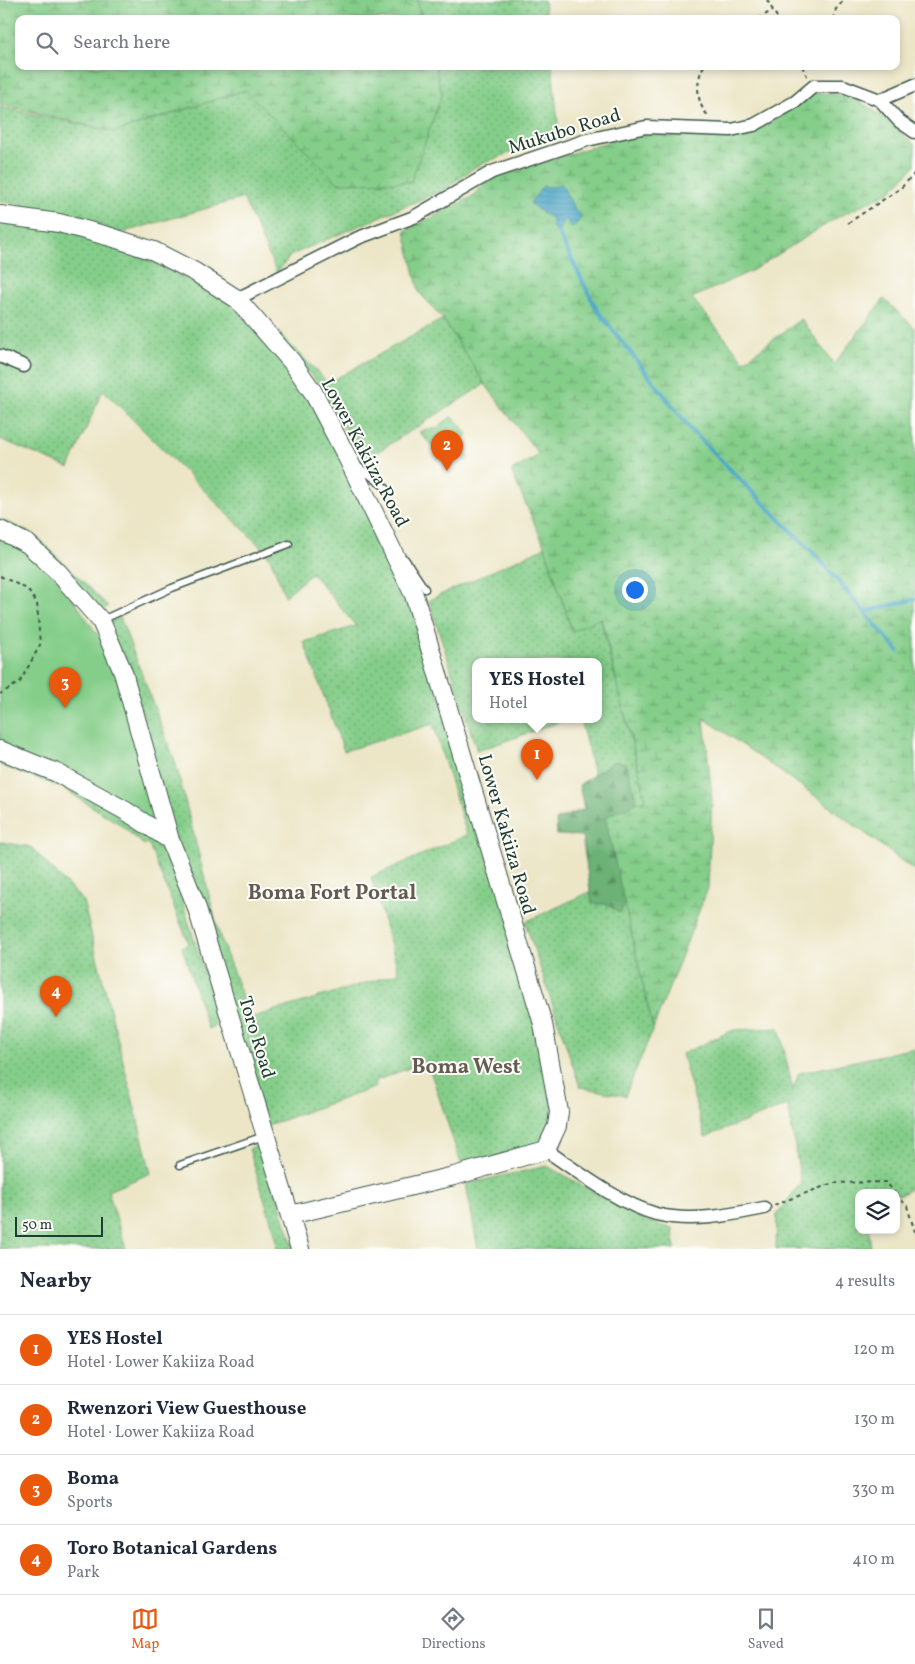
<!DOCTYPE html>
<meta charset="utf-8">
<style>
body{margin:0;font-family:Vollkorn,serif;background:#f6f6f7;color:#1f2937}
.controls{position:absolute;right:15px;bottom:15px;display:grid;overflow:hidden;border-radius:10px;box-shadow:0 2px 8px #0003}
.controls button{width:45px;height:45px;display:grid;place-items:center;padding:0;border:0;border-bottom:1px solid #e0e1e3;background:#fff;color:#1f2937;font:25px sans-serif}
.scale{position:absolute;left:15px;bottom:12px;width:88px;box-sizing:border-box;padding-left:5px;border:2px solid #1f3d34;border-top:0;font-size:14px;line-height:18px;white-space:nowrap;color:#1f3d34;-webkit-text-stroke:4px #fdfcf7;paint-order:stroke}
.you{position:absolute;left:634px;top:589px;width:18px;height:18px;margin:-12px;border:4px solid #fff;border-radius:50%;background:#1a73e8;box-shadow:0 0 0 8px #1a73e833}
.badge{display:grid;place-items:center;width:32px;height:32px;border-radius:50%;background:#ea580c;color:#fff;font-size:16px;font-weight:700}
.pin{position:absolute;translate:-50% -41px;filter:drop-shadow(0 1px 2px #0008)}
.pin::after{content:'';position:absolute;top:26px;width:18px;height:15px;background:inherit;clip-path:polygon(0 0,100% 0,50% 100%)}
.popup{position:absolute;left:472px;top:658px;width:130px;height:65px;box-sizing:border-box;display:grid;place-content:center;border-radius:10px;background:#fff;filter:drop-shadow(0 1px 4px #0005);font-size:16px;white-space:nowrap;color:#747a83}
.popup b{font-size:19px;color:#1f2937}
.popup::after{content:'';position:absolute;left:50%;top:100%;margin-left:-10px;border:10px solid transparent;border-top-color:#fff}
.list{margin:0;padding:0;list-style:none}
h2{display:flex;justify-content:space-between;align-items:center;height:65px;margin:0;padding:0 20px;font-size:21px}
h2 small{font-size:16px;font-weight:400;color:#747a83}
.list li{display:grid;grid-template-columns:32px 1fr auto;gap:15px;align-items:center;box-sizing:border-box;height:70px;padding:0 20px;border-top:1px solid #e0e1e3}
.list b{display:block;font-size:19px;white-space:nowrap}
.list p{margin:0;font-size:16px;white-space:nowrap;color:#747a83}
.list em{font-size:16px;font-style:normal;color:#747a83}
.icon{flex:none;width:28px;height:28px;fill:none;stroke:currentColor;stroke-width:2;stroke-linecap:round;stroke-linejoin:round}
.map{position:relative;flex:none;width:915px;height:1249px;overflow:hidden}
.search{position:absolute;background:#fff;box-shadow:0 2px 8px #0003;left:15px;right:15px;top:15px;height:55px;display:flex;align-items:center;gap:12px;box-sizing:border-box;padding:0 18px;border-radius:10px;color:#747a83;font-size:19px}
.sheet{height:345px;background:#fff}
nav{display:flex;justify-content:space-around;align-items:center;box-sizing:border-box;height:70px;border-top:1px solid #e0e1e3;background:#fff;font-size:14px;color:#747a83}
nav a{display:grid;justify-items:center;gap:2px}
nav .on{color:#ea580c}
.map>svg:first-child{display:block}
.grass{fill:url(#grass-dots);stroke:#52865f}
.forest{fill:url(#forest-firs);stroke:#467755}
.wetland{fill:url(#wetland-marsh);stroke:#52865f}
.pitch{fill:#85ce8a;stroke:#52865f}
.water{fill:url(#water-rules);stroke:#34727e}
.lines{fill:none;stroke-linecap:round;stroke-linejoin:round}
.stream{stroke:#4aa6c8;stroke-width:4}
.lane-casing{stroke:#3e564a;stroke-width:9}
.street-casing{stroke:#3e564a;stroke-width:15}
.secondary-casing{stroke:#3e564a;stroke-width:20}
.path{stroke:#3e564a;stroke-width:2;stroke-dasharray:4 4;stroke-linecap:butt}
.lane{stroke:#fff;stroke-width:6}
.street{stroke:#fff;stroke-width:12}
.secondary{stroke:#fff;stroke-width:18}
.labels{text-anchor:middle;stroke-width:4;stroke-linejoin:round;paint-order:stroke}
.street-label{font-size:19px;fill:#1f3d34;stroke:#fdfcf7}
.quarter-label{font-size:21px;font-weight:bold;fill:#645c53;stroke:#fdfcf7}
</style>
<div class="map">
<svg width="915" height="1249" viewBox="0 0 915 1249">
<defs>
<pattern id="grass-dots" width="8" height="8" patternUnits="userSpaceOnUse" patternTransform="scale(1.25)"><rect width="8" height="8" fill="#85ce8a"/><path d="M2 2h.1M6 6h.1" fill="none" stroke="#6ca872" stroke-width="1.8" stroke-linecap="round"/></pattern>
<pattern id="forest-firs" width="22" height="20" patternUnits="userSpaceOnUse" patternTransform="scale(1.25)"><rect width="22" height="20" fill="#6cb176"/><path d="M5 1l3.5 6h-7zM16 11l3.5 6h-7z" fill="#589162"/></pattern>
<pattern id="wetland-marsh" width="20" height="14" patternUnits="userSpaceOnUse" patternTransform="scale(1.25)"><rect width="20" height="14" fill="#85ce8a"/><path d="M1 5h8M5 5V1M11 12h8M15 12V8" fill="none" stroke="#6ca872"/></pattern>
<pattern id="water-rules" width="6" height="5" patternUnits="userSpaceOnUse" patternTransform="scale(1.25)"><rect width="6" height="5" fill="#4aa6c8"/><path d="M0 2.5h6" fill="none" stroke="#3d88a3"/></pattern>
</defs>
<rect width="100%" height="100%" fill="#fdfcf7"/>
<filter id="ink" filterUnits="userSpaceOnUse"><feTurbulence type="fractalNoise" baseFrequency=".02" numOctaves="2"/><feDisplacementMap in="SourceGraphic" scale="10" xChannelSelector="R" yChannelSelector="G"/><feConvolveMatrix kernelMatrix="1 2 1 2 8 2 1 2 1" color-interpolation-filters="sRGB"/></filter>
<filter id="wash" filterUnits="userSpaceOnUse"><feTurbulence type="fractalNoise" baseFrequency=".0096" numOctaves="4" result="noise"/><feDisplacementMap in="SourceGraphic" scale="20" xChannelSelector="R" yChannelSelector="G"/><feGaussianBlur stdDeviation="1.12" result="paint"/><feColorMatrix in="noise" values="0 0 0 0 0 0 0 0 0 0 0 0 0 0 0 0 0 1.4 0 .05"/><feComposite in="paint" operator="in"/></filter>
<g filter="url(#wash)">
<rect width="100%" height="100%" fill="#ece6c7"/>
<path class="grass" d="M417 0H544L546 19H422Z
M435 66H552L559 132 475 167 445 189 291 255 277 273 243 198 117 234 83 216 0 201V107L115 132 245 90 338 183 442 94Z
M0 221 68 231 97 240 163 266 231 303 292 369 340 447 414 610 539 1023 553 1108 552 1125 540 1142 524 1151 461 1164 427 1061 375 1081 376 1087 266 1126 103 625 120 617 175 761 219 934 250 1018 399 973 371 877 467 835 433 724 344 751 304 642 356 626 312 573 285 596 271 560 263 549 103 390 69 468 0 439Z
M256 309 328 383 443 319 485 384 363 461 319 385Z
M452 416 468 434 459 444 470 458 466 462 455 448 443 458 419 432 426 429H436Z
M0 519 35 535 108 606 99 614 0 527Z
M545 547 572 631 600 617 646 799 638 806 605 817 580 719H598V661H476V719H568L477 751 429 600Z
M0 753 123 814 152 838 161 850 175 878 220 1023 208 1029 182 947 189 944 148 843 144 845 118 823 61 787 0 765Z
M0 842 31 847 83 901 151 1173 108 1191 126 1249H0Z
M620 878 653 1029 625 1096 580 1087 525 922Z
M779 1028 793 1090 799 1073 915 1048V1185L905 1193 896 1195V1193H859V1230H869L871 1249H776L777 1214 801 1183 788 1105 705 1137 682 1054 733 1030Z
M261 1144 294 1249H277L276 1237 249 1149Z
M547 1166 644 1220 673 1229 675 1249H478L466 1184Z"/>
<path class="forest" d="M614 761 626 763 638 806 635 893 619 913 607 904H592L582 836 557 835 556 820 584 809 579 785Z"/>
<path class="wetland" d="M0 0H417L422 19H19V66H435L442 94 411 182 338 183 245 90 115 132 0 104Z
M814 93C863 93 880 115 915 145V165L891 191 838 217 753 270 692 298 744 361 801 319 834 364 884 299 915 328V871L821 800 704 718 712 798 708 888 653 1029 605 817 646 799 601 618 572 631 545 547 511 471 539 455 485 384 443 319 419 292 405 231 474 196 487 180 633 134 719 138 764 127Z"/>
<path class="pitch" d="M0 535 54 572 120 667 148 770 150 807 159 833 0 750Z"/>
<path class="water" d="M561 184C569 196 571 207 582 217L573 228 565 219 558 232 551 226 552 218 542 213 530 203 543 186 553 187Z"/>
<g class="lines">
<path class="stream" d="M558 232 597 310 693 432 819 559 898 651
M865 612 915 599"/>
</g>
</g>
<g filter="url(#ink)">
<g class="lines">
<g class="lane-casing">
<path id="lane" d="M358 466 386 488
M405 559 425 589
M102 620 172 588 289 544
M180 1165 264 1136"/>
</g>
<g class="street-casing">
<path id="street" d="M880 100 899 121 915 132
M237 299 358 238 414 217 492 172 587 140 646 127 731 130 754 125 795 102 814 86H843L880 100 915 85
M0 356 24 366
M546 1150C578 1172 618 1203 656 1214 691 1223 730 1215 764 1208"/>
</g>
<g class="secondary-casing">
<path id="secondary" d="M0 215 59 223 111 237 154 251 195 272 237 299 292 362 313 392 347 457 414 595 543 1024 559 1112 557 1126 546 1150 454 1176 290 1215
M0 530 28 544 57 571 101 621 123 672 170 840 196 905 300 1249
M0 750 57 773 126 811 170 840"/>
</g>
<path class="path" d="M767 0 778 19
M758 19 773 10
M833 19 836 9 844 0
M704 66C695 80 696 107 710 117
M802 66 807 76
M848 223 901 188 915 173
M0 576 27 589 37 603 40 645 20 682 0 694
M896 1194 907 1206 915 1232
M774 1205 833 1183 886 1182 895 1193"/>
<use href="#lane" class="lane"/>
<use href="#street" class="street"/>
<use href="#secondary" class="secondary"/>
</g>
</g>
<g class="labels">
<g class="street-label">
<text transform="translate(564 130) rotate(-17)" y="7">Mukubo Road</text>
<text transform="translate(366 452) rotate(62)" y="7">Lower Kakiiza Road</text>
<text transform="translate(508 834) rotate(74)" y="7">Lower Kakiiza Road</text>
<text transform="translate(258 1037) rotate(73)" y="7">Toro Road</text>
</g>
<g class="quarter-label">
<text x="332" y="899">Boma Fort Portal</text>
<text x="466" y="1073">Boma West</text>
</g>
</g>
</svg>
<div class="controls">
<button><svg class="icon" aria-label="layers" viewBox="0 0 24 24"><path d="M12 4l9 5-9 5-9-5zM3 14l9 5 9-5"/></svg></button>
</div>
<div class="scale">50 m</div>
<div class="you"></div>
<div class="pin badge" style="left:537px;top:780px">1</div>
<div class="popup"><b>YES Hostel</b>Hotel</div>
<div class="pin badge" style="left:447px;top:471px">2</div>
<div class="pin badge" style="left:65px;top:708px">3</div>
<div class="pin badge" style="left:56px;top:1017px">4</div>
<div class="search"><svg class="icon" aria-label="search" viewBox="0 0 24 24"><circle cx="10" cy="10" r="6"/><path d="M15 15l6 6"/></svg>Search here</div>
</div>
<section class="sheet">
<h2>Nearby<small>4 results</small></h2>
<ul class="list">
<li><span class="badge">1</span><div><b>YES Hostel</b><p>Hotel · Lower Kakiiza Road</p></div><em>120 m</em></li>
<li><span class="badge">2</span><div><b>Rwenzori View Guesthouse</b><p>Hotel · Lower Kakiiza Road</p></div><em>130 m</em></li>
<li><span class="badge">3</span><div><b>Boma</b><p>Sports</p></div><em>330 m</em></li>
<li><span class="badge">4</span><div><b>Toro Botanical Gardens</b><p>Park</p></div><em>410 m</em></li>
</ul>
</section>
<nav>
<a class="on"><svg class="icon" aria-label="map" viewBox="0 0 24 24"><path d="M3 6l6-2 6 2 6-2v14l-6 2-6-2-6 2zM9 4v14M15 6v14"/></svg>Map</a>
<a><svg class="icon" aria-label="directions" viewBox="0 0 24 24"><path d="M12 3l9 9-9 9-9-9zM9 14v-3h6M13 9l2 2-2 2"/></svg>Directions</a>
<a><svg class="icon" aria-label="saved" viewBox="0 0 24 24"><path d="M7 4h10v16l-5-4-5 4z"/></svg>Saved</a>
</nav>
